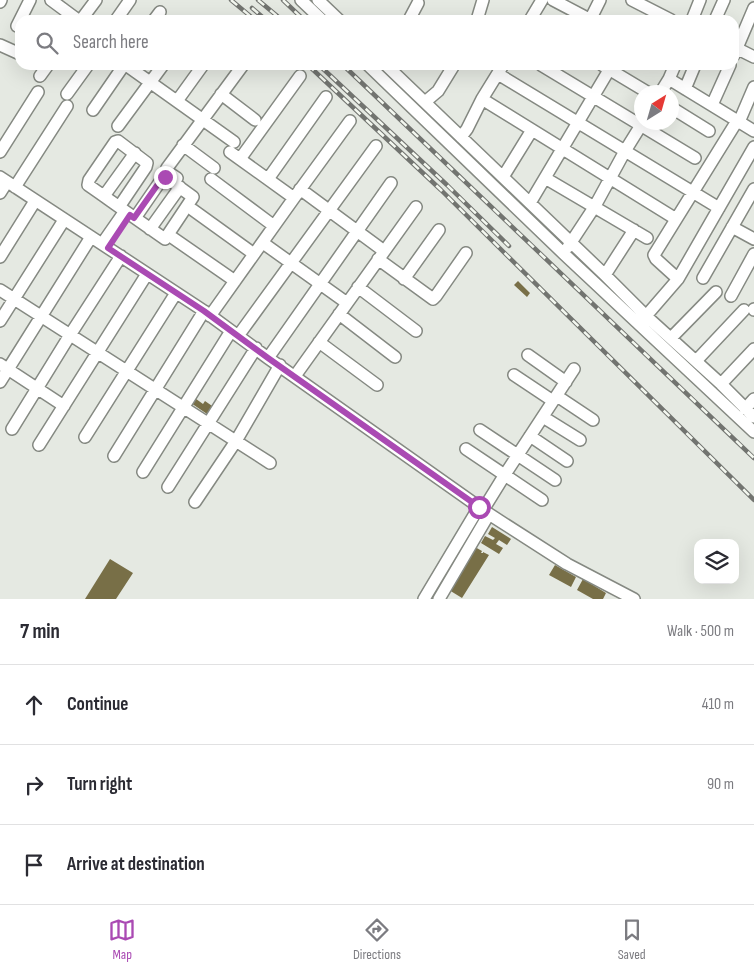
<!DOCTYPE html>
<meta charset="utf-8">
<style>
body{margin:0;font-family:"Sofia Sans Condensed",sans-serif;background:#f2f2f3;color:#2b2b33}
.controls{position:absolute;right:15px;bottom:15px;display:grid;overflow:hidden;border-radius:10px;box-shadow:0 5px 20px #0002}
.controls button{width:45px;height:45px;display:grid;place-items:center;padding:0;border:0;border-bottom:1px solid #e1e1e2;background:#fff;color:#2b2b33;font:25px sans-serif}
.compass{position:absolute;left:634px;top:85px;width:45px;height:45px;border-radius:50%;background:#fff;box-shadow:0 5px 20px #0002;rotate:37deg}
.stop{position:absolute;width:15px;height:15px;margin:-11px;border:4px solid #aa4ab3;border-radius:50%;background:#fff}
.stop.end{background:#aa4ab3;border-color:#fff;box-shadow:0 1px 5px #0008}
.list{margin:0;padding:0;list-style:none}
h2{display:flex;justify-content:space-between;align-items:center;height:65px;margin:0;padding:0 20px;font-size:21px}
h2 small{font-size:16px;font-weight:400;color:#7c7c81}
.list li{display:grid;grid-template-columns:32px 1fr auto;gap:15px;align-items:center;box-sizing:border-box;height:80px;padding:0 20px;border-top:1px solid #e1e1e2}
.list b{display:block;font-size:19px;white-space:nowrap}
.list em{font-size:16px;font-style:normal;color:#7c7c81}
.icon{flex:none;width:28px;height:28px;fill:none;stroke:currentColor;stroke-width:2;stroke-linecap:round;stroke-linejoin:round}
.map{position:relative;flex:none;width:754px;height:599px;overflow:hidden}
.search{position:absolute;background:#fff;box-shadow:0 5px 20px #0002;left:15px;right:15px;top:15px;height:55px;display:flex;align-items:center;gap:12px;box-sizing:border-box;padding:0 18px;border-radius:15px;color:#7c7c81;font-size:19px}
.sheet{height:305px;background:#fff}
nav{display:flex;justify-content:space-around;align-items:center;box-sizing:border-box;height:70px;border-top:1px solid #e1e1e2;background:#fff;font-size:14px;color:#7c7c81}
nav a{display:grid;justify-items:center;gap:2px}
nav .on{color:#aa4ab3}
.map>svg:first-child{display:block}
.building{fill:#786f47}
.lines{fill:none;stroke-linecap:round;stroke-linejoin:round}
.minor-casing{stroke:#858982;stroke-width:14}
.minor{stroke:#fff;stroke-width:11}
.rail-casing{stroke:#727470;stroke-width:4.5}
.rail{stroke:#f3f7ef;stroke-width:2.5;stroke-dasharray:8;stroke-linecap:butt}
.route{stroke:#aa4ab3;stroke-width:6}
</style>
<div class="map">
<svg width="754" height="599" viewBox="0 0 754 599">
<rect width="100%" height="100%" fill="#e5e9e2"/>
<path class="building" d="M518 281 530 293 527 297 514 285Z
M192 396 203 404 205 401 215 408 210 416 188 401Z
M492 527 511 539 507 545 499 540 496 544 503 548 499 554 481 543 485 536 493 540 495 538 488 534Z
M475 547 482 551 481 553H483V552L489 555 462 598 449 590Z
M110 559 133 573 116 599H85Z
M555 565 576 577 571 587 549 575Z
M583 579 606 593 603 599H593L577 590Z"/>
<g class="lines">
<g class="minor-casing">
<path id="minor" d="M51 0 78 20
M301 0 322 20
M318 0 339 20
M553 0 591 20
M632 0 671 20
M0 2 1 0
M81 20 96 0
M116 20 130 0
M154 20 160 12
M409 20 418 3
M477 20 483 0
M530 20 542 0
M590 20 600 0
M692 20 700 0
M715 20 724 0
M17 26 30 0
M0 45 20 54
M734 47 754 57
M734 55 754 8
M126 65 234 142
M368 65 564 254 754 432
M386 65 605 275 646 316 721 384 754 417
M541 65 695 158
M602 65 647 92
M498 74 719 208
M40 76 48 65
M669 79 754 131
M685 89 695 65
M661 92 669 79 675 65
M67 94 88 65
M221 94 255 120
M482 99 676 219
M177 101 203 65
M425 102 438 91 454 65
M712 105 730 65
M672 108 709 131
M93 110 124 65
M739 122 754 87
M118 126 163 65
M461 137 467 129 482 99 503 65
M183 145 214 168
M0 152 38 92
M230 152 294 198
M240 159 300 76
M0 177 204 311 268 358 489 514 567 564 634 599
M503 177 532 130
M177 178 168 172 167 168 243 65
M545 178 647 238
M211 179 274 226
M268 179 326 97
M15 187 67 106
M300 189 384 251
M0 193 7 182
M104 196 135 153
M530 203 609 70
M119 207 146 167 147 163 118 141 115 142 89 180 88 185C104 196 119 207 135 218L165 239 193 197 164 176 135 218
M193 210 254 254
M732 227 754 239
M150 229 180 187
M173 238 235 281
M263 243 347 303
M102 244 125 211
M568 247 595 206 625 151 643 122
M0 257 35 201
M378 259 433 299 436 296 466 253
M605 275 634 230
M703 278 754 189
M404 279 439 230
M678 279 656 259 654 255 737 121
M358 287 416 331
M0 290 270 463
M731 296 754 254
M754 310V309
M339 314 395 357
M210 316 294 198 350 121
M0 321 64 220
M641 321 646 316 678 279 754 147
M238 336 376 146
M671 338 716 292
M319 342 377 385
M528 355 566 382
M268 358 391 183
M696 361 744 310
M0 364 64 406
M514 375 553 401
M295 376 416 207
M0 382 91 237
M721 384 754 349
M557 396 593 420
M745 409 754 399
M543 417 580 440
M12 429 70 335 121 256
M480 430 555 480
M530 436 567 461
M85 437 176 293
M39 445 147 274
M466 449 542 500
M114 456 204 311
M143 472 231 331
M168 487 256 348
M195 502 236 441 280 365
M483 510 504 476 574 369
M424 599 479 507
M439 599 489 514"/>
</g>
<use href="#minor" class="minor"/>
<g class="rail-casing">
<path id="rail" d="M231 0 255 20
M258 0 282 20
M283 0 304 20
M252 8 266 20
M308 65 441 190 754 500
M319 65 447 185 509 246
M343 65 754 458"/>
</g>
<use href="#rail" class="rail"/>
</g>
<g class="lines">
<path class="route" d="M165 177H163L134 218 130 215 108 248 204 311 268 358 479 507"/>
</g>
</svg>
<div class="controls">
<button><svg class="icon" aria-label="layers" viewBox="0 0 24 24"><path d="M12 4l9 5-9 5-9-5zM3 14l9 5 9-5"/></svg></button>
</div>
<svg class="compass" viewBox="-18 -18 36 36"><path d="M0-13l5 13h-10z" fill="#e53935"/><path d="M0 13l5-13h-10z" fill="#7c7c81"/></svg>
<div class="stop" style="left:479px;top:507px"></div>
<div class="stop end" style="left:165px;top:177px"></div>
<div class="search"><svg class="icon" aria-label="search" viewBox="0 0 24 24"><circle cx="10" cy="10" r="6"/><path d="M15 15l6 6"/></svg>Search here</div>
</div>
<section class="sheet">
<h2>7 min<small>Walk · 500 m</small></h2>
<ul class="list">
<li><svg class="icon" aria-label="ahead" viewBox="0 0 24 24"><path d="M12 20V5M6 11l6-6 6 6"/></svg><div><b>Continue</b></div><em>410 m</em></li>
<li><svg class="icon" aria-label="right" viewBox="0 0 24 24"><path d="M7 20v-9h11M14 6l5 5-5 5"/></svg><div><b>Turn right</b></div><em>90 m</em></li>
<li><svg class="icon" aria-label="arrive" viewBox="0 0 24 24"><path d="M6 21V4h12l-3 4 3 4H6"/></svg><div><b>Arrive at destination</b></div></li>
</ul>
</section>
<nav>
<a class="on"><svg class="icon" aria-label="map" viewBox="0 0 24 24"><path d="M3 6l6-2 6 2 6-2v14l-6 2-6-2-6 2zM9 4v14M15 6v14"/></svg>Map</a>
<a><svg class="icon" aria-label="directions" viewBox="0 0 24 24"><path d="M12 3l9 9-9 9-9-9zM9 14v-3h6M13 9l2 2-2 2"/></svg>Directions</a>
<a><svg class="icon" aria-label="saved" viewBox="0 0 24 24"><path d="M7 4h10v16l-5-4-5 4z"/></svg>Saved</a>
</nav>
